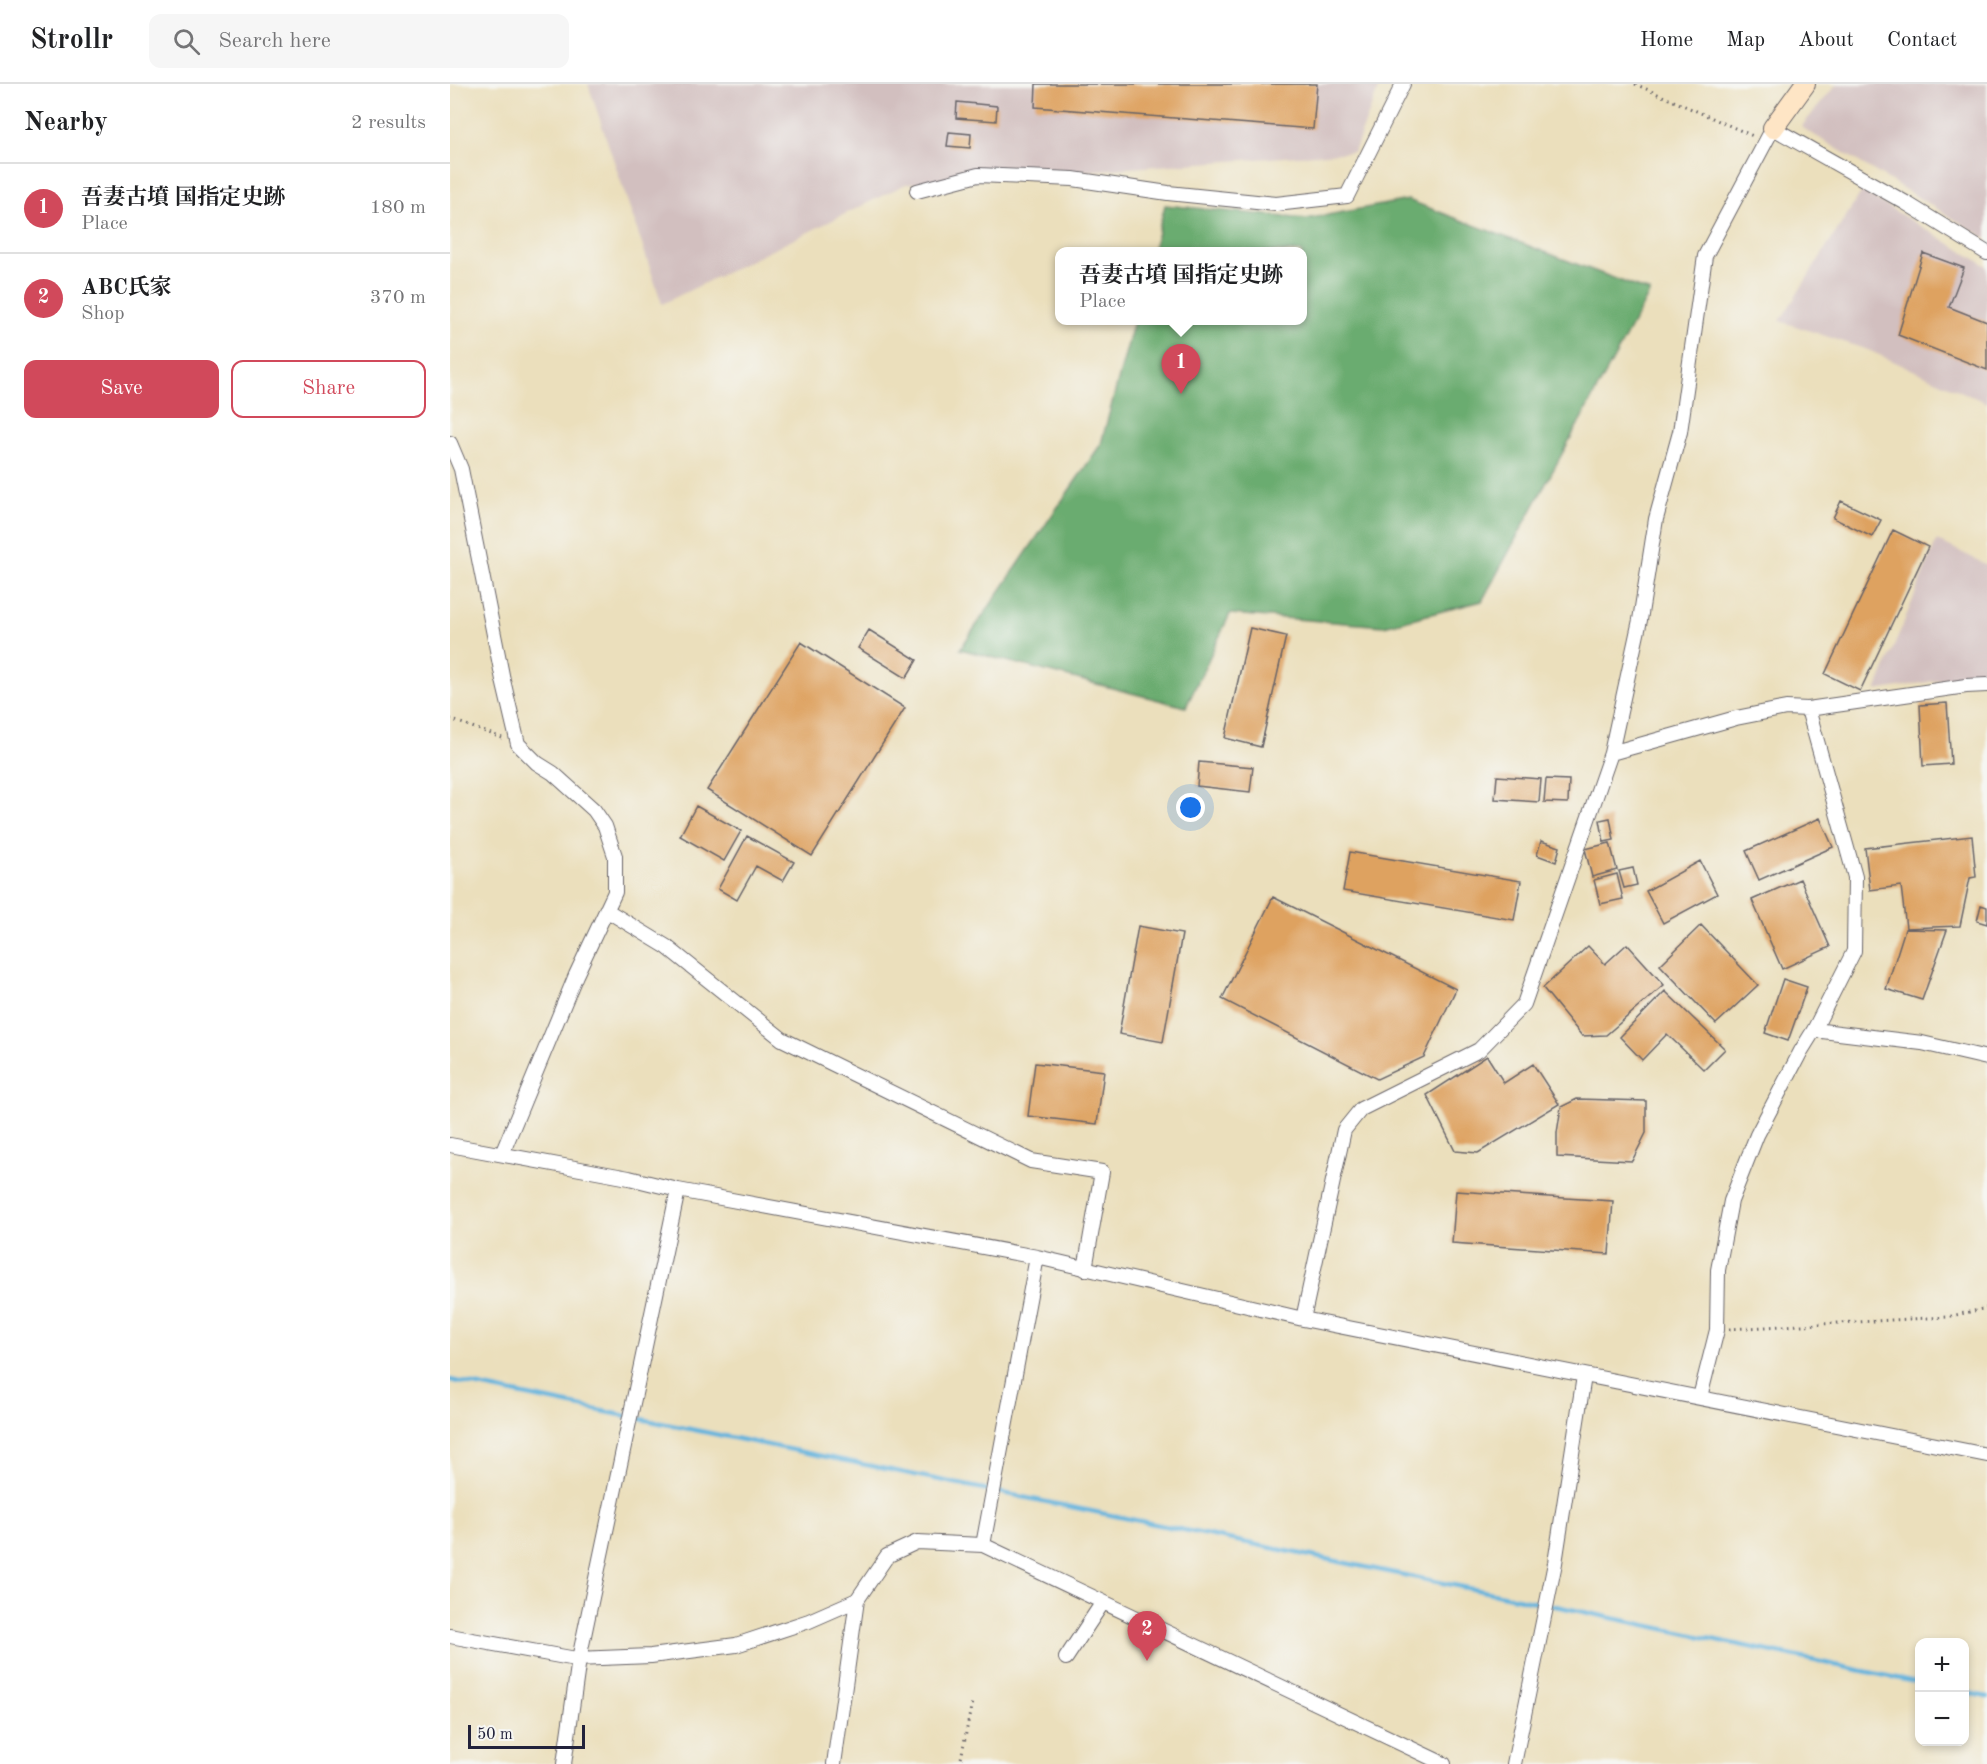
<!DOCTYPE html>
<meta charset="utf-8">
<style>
body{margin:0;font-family:"Old Standard TT","Noto Serif JP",serif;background:#f6f6f6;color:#202124}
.controls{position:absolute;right:18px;bottom:18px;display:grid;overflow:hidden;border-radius:12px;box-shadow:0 3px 9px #0003}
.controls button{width:54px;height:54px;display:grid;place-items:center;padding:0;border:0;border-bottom:2px solid #e0e0e0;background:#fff;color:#202124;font:30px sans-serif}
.scale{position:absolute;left:18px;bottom:15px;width:117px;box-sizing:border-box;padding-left:6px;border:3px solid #22223b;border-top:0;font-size:16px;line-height:21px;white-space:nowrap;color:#22223b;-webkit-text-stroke:4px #f6f6f2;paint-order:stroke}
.you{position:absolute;left:741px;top:724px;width:21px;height:21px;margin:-15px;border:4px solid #fff;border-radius:50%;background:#1a73e8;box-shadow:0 0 0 9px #1a73e833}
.badge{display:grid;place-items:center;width:39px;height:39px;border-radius:50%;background:#d1495b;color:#fff;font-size:20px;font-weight:700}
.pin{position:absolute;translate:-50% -50px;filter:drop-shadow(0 2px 3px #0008)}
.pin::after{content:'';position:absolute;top:32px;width:21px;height:18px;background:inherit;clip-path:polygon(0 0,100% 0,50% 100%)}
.popup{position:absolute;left:605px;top:163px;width:252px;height:78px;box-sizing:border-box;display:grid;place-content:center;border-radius:12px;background:#fff;filter:drop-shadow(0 2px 4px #0005);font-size:20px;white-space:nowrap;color:#757577}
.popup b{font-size:22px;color:#202124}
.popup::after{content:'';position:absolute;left:50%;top:100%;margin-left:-12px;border:12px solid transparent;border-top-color:#fff}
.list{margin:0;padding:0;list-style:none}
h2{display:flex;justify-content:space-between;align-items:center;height:78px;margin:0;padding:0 24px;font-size:26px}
h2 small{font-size:20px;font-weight:400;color:#757577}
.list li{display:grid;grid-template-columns:39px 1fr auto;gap:18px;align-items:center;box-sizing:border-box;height:90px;padding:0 24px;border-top:2px solid #e0e0e0}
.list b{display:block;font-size:22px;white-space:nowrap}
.list p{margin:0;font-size:20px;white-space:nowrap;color:#757577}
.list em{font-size:20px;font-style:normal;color:#757577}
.actions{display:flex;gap:12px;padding:18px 24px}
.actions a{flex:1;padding:14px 0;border:2px solid #d1495b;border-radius:12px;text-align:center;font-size:21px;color:#d1495b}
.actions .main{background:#d1495b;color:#fff}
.icon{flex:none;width:33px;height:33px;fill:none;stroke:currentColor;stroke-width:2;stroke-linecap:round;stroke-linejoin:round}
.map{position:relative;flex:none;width:1537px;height:1680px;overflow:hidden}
header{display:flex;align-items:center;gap:36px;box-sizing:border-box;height:84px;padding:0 30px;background:#fff;border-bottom:2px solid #e0e0e0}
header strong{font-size:28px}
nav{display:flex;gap:33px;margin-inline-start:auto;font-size:21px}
.search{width:420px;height:54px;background:#f6f6f6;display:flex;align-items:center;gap:15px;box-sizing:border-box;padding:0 21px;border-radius:12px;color:#757577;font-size:22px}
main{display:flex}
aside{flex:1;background:#fff}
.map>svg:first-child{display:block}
.industrial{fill:#d2bfbf}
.forest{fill:#6bac70;stroke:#466756;stroke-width:1.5}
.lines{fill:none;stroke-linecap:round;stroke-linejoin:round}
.stream{stroke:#62b3dd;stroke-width:4.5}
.building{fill:#dea261}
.street-casing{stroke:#686468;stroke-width:16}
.secondary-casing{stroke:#686468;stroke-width:22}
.path{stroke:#686468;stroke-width:3;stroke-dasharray:1.5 4.5;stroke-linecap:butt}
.street{stroke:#fff;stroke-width:14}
.secondary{stroke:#fee5c5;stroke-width:20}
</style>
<header>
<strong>Strollr</strong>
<div class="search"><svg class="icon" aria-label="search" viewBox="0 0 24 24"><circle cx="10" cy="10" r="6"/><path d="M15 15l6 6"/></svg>Search here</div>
<nav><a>Home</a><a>Map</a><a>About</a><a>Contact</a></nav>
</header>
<main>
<aside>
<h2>Nearby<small>2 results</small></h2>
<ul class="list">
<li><span class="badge">1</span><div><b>吾妻古墳 国指定史跡</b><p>Place</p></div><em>180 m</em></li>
<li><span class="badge">2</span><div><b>ABC氏家</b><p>Shop</p></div><em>370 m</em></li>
</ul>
<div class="actions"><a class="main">Save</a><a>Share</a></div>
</aside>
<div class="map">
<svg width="1537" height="1680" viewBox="0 0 1537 1680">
<rect width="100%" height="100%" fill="#f6f6f2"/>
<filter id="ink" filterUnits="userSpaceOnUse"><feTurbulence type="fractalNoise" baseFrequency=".0167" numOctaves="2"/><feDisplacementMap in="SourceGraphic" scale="12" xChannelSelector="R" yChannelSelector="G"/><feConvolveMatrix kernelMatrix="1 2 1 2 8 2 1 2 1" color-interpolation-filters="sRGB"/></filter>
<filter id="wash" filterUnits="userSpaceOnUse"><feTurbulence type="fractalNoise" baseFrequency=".008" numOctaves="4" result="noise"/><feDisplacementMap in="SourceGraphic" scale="24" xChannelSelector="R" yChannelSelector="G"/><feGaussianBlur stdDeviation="1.35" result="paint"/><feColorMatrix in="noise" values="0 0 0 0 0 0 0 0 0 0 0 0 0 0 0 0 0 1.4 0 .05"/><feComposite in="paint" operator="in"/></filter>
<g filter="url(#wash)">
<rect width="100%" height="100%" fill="#ebdfbc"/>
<path class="industrial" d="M138 0H930L904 68 456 100 212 220Z
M1387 0H1537V155L1351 43Z
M1412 107 1537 182V319L1418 266 1330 237Z
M1487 456 1537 481V588L1426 607Z"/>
<path class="forest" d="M958 116 1200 208 1032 517 934 542 780 530 736 623 510 565 651 360 684 237 852 236V168L703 167 715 121 856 135Z"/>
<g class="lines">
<path class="stream" d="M0 1296 1096 1520 1470 1599
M1514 1608 1537 1613"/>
</g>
<g id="blocks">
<path class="building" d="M586 0H867L863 45 585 23Z
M507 18 547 22 546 37 506 34Z
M499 48 521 50 520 64 497 62Z
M1473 169 1514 184 1499 223 1537 238V286L1448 251Z
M1391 417 1431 436 1422 453 1383 434Z
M1443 446 1478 463 1410 607 1375 590Z
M800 544 836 552 811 663 775 654Z
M419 546 467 576 456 594 408 564Z
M351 558 455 624 362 772 257 706Z
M1497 619 1501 680 1473 682 1470 621Z
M749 678 803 683 800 708 747 702Z
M1047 692 1091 695 1089 718 1045 715Z
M1096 695 1119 696 1118 719 1094 718Z
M246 722 291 747 274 777 230 752Z
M1160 734 1164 756 1154 758 1150 736Z
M1370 734 1383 763 1309 796 1296 767Z
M297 752 344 778 333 797 306 782 287 816 268 805Z
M1522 752 1526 793 1520 794 1510 842 1456 844 1451 802 1420 806 1415 764Z
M1091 757 1110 763 1106 778 1087 771Z
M1160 759 1167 786 1142 793 1135 765Z
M900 768 1071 797 1064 836 893 807Z
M1250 777 1267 810 1213 839 1196 807Z
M1183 784 1187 801 1174 804 1169 787Z
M1167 790 1173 815 1150 820 1144 796Z
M1350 795 1380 863 1332 885 1302 816Z
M823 813 1006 905 974 973 927 995 772 915Z
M1531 821 1537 823V840L1527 837Z
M1251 841 1308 901 1266 940 1210 881Z
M688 842 732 850 713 958 669 950Z
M1455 845 1497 846 1472 916 1436 905Z
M1177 860 1214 901 1156 951 1132 952 1093 904 1138 862 1155 880Z
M1333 895 1357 903 1338 957 1315 949Z
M1215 907 1275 965 1254 986 1217 950 1192 976 1170 953Z
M1037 972 1054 999 1083 980 1109 1020 1028 1069 1005 1067 977 1011Z
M585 979 654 987 647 1040 578 1032Z
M1127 1015 1196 1017V1049L1182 1077 1107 1073V1049L1111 1023Z
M1006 1107 1163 1117 1159 1170 1002 1159Z"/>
</g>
</g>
<g filter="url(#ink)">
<use href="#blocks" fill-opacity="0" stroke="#686468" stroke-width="1.5"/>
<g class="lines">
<g class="street-casing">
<path id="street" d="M467 107 528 91 623 95 718 109 826 120 897 112 953 0
M0 359 11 385 53 596 68 660 87 679 103 689 144 726 155 742 165 772V808L126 891 52 1070
M1161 669 1286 634 1336 624 1358 625 1516 602 1537 601
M156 826 217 863 332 955 581 1077 652 1088 635 1185
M1364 946 1472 959 1537 974
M0 1061 179 1094 228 1106 587 1173 853 1235 1537 1371
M853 1235 894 1046 911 1025 1029 966 1074 920 1161 669 1190 536 1206 435 1230 348 1255 172 1323 44 1456 119 1537 169
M1250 1313 1267 1246 1268 1186 1281 1117 1307 1051 1351 967 1364 946 1404 867 1405 793 1358 625
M533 1461 587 1173
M0 1552 126 1575 201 1572 286 1561 359 1537 407 1516
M616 1574 653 1518
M114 1680 129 1575 228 1106
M384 1680 407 1516 437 1472 467 1458 533 1461 994 1680
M1064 1680 1105 1479 1134 1292"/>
</g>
<g class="secondary-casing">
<path id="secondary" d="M1323 44 1355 0"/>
</g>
<path class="path" d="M1185 0 1303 52
M0 635 52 654
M1279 1245 1497 1233 1537 1224
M510 1680 522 1618"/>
<use href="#street" class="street"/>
<use href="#secondary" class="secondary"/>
</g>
</g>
</svg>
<div class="controls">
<button>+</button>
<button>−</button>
</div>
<div class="scale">50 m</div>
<div class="you"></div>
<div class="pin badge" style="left:731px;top:310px">1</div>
<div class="popup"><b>吾妻古墳 国指定史跡</b>Place</div>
<div class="pin badge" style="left:697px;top:1577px">2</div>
</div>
</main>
